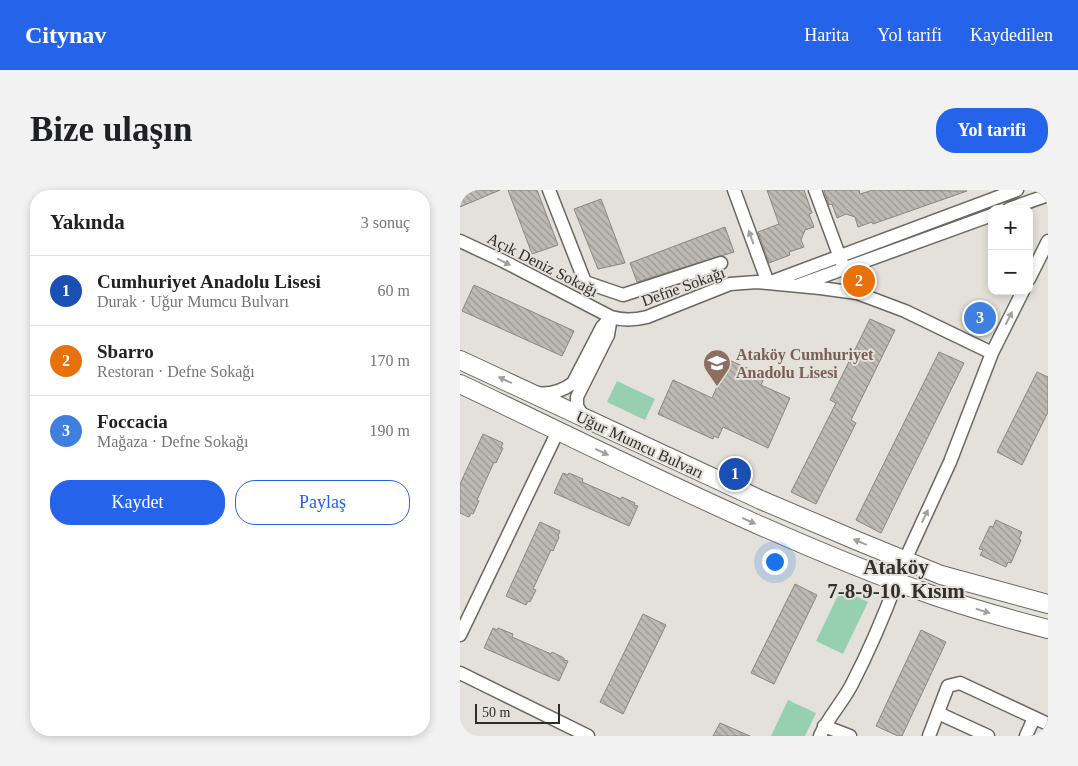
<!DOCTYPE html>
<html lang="tr">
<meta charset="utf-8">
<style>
body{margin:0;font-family:Georgia,serif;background:#f2f2f2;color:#202124}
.controls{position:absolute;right:15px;top:15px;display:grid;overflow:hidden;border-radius:10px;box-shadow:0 2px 8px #0003}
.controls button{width:45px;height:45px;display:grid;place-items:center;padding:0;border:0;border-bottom:1px solid #e0e0e0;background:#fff;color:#202124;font:25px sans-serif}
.scale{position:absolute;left:15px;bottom:12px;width:85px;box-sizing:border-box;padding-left:5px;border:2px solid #2e2d2a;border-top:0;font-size:14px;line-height:18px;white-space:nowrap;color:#2e2d2a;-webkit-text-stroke:4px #e4e1da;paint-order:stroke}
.you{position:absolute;left:314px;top:371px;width:18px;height:18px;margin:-12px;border:4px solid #fff;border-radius:50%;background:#1a73e8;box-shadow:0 0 0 8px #1a73e833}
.badge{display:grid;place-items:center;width:32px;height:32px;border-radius:50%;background:#2563eb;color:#fff;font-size:16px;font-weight:700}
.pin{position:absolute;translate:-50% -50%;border:2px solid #fff;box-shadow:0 1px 5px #0006}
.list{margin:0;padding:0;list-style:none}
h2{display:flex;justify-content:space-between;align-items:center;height:65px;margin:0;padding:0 20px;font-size:21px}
h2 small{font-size:16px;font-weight:400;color:#757577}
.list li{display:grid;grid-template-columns:32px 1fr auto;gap:15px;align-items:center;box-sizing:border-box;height:70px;padding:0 20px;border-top:1px solid #e0e0e0}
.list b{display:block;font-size:19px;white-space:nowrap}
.list p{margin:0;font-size:16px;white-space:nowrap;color:#757577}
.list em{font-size:16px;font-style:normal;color:#757577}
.actions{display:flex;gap:10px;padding:15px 20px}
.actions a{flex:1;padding:11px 0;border:1px solid #2563eb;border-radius:20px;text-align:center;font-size:18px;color:#2563eb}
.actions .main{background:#2563eb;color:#fff}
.map{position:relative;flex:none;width:588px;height:546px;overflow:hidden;border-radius:20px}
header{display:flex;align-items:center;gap:30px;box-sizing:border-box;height:70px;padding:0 25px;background:#2563eb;color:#fff}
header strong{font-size:24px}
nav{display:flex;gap:28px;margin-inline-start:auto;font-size:18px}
.intro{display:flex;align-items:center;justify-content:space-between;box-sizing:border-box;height:120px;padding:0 30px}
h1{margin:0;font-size:35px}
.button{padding:12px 22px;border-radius:20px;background:#2563eb;color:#fff;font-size:18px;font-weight:700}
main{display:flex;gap:30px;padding:0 30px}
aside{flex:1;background:#fff;border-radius:20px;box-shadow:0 2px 8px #0003}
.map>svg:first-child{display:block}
.green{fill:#96d0b1}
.building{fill:url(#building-back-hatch);stroke:#8a8781}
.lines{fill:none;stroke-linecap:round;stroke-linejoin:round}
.street-casing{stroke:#6b6863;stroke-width:15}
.secondary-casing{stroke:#6b6863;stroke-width:20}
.street{stroke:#fff;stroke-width:12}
.secondary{stroke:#fff;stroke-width:18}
.oneway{fill:#a1a09f}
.labels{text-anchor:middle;stroke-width:4;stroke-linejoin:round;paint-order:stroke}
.street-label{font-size:16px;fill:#2e2d2a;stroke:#e4e1da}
.education-label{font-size:16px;font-weight:bold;fill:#785e54;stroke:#e4e1da;text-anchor:start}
.district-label{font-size:21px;font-weight:bold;fill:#32302b;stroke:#e4e1da}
</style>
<header>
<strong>Citynav</strong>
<nav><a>Harita</a><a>Yol tarifi</a><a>Kaydedilen</a></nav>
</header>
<div class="intro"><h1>Bize ulaşın</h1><a class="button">Yol tarifi</a></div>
<main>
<aside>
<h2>Yakında<small>3 sonuç</small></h2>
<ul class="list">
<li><span class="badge" style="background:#1a4fb4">1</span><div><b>Cumhuriyet Anadolu Lisesi</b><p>Durak · Uğur Mumcu Bulvarı</p></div><em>60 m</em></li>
<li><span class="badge" style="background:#e8710a">2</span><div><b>Sbarro</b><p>Restoran · Defne Sokağı</p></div><em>170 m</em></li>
<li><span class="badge" style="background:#3f7fe0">3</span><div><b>Foccacia</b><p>Mağaza · Defne Sokağı</p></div><em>190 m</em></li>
</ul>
<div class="actions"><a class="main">Kaydet</a><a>Paylaş</a></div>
</aside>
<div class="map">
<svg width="588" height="546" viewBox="0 0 588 546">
<defs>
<pattern id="building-back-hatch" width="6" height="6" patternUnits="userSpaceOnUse" patternTransform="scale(1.25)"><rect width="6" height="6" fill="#bdbab3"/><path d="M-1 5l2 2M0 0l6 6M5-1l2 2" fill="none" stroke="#9a9892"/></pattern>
</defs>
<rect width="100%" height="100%" fill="#e4e1da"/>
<path class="green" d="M157 191 195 209 185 230 147 212Z
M381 399 408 412 383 464 356 451Z
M328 510 356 523 345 546H311Z"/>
<path class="building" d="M0 0H40L0 17Z
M48 0H77L98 55 72 64Z
M307 0H344L352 23 349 24 354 37 345 40 341 50 344 57 329 62 330 65 309 73 298 42 319 34Z
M364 0H399L400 4 413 0 507 1 413 34 412 32 398 37 395 27 386 24 377 28 372 14 369 15Z
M141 9 165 73 138 79 114 19Z
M265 37 274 62 177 92 170 73Z
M14 95 114 141 102 166 2 121Z
M410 129 435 140 391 230 396 233 356 314 331 302 376 213 370 210Z
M479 162 504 173 421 343 396 330Z
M269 170 305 186 301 195 330 208 308 258 263 237 258 248 254 246 253 249 198 224 213 190 252 208Z
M577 182 588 187V222L562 275 537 262Z
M23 244 43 253 41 257 43 258 36 273 34 272 17 310 19 311 13 324 11 323 9 327 0 323V294Z
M103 283 108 285 109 283 123 289 122 292 161 309 162 307 175 313 174 315 178 316 169 336 94 303Z
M536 330 562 342 559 349 561 350 551 373 548 372 546 377 520 365 523 360 519 359 530 336 533 337Z
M80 332 100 341 98 346 99 347 93 361 91 360 73 399 76 400 70 412 68 411 66 415 46 406Z
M335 394 357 405 314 494 291 483Z
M183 424 206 435 163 524 140 512Z
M33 438 37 440 38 438 53 444 52 447 91 464 92 462 104 468V470L108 471 99 491 24 458Z
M461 440 486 452 442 546H438L416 536Z
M260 533 290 546H253Z"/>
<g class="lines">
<g class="street-casing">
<path id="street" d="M89 0 125 92 163 105 261 73
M274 0 308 93 557 0
M355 0 382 73
M549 19 588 5
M0 51 43 71 151 127C164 131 175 130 187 127L270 94 297 92 360 98 397 103 445 121 532 163
M569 89 588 51
M339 95 532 25
M75 203C89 205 101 202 113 193L142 137 151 127
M124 228 117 216V207L148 145 151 127
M445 370 490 272 532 163 563 101
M0 445 98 241
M0 483 128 546
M478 523 528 546
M364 536 390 546
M360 546C368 527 383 512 392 494 409 461 424 426 437 391
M469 546 488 496 500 493 588 534
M566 546 574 528"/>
</g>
<g class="secondary-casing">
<path id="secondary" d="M0 170 301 310 400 352 481 385 588 414
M0 194C156 268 310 347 472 405 510 418 549 429 588 439"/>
</g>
<use href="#street" class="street"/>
<use href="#secondary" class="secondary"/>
</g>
<defs><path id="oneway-solid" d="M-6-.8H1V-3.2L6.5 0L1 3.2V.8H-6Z" transform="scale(1.25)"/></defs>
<g class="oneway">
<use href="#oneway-solid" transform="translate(291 47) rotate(-110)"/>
<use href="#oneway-solid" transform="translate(44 72) rotate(26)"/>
<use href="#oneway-solid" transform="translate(549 128) rotate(-63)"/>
<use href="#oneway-solid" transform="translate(45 190) rotate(-155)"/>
<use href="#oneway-solid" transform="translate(142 262) rotate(25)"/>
<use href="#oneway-solid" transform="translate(465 326) rotate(-65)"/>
<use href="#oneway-solid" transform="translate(289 331) rotate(24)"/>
<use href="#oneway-solid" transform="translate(400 352) rotate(-157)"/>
<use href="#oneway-solid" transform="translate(523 421) rotate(18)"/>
</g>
<defs>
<g id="school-pin" transform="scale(1.4375)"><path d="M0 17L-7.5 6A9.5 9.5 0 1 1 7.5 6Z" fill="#8d6e63" stroke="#e4e1da"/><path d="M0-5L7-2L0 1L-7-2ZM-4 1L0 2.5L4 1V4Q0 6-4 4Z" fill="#fff"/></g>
</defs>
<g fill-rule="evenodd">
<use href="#school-pin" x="257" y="173"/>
</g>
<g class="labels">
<g class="street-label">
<text transform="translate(83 74) rotate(27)" y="6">Açık Deniz Sokağı</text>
<text transform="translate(223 96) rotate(-20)" y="6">Defne Sokağı</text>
<text transform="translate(180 254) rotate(25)" y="6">Uğur Mumcu Bulvarı</text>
</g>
<g class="education-label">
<text x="276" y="170">Ataköy Cumhuriyet<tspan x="276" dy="18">Anadolu Lisesi</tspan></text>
</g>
<g class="district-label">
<text x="436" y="384">Ataköy<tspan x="436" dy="24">7-8-9-10. Kısım</tspan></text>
</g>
</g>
</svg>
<div class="controls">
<button>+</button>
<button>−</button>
</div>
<div class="scale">50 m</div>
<div class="you"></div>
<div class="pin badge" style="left:275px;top:284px;background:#1a4fb4">1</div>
<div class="pin badge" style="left:399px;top:91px;background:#e8710a">2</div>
<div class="pin badge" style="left:520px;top:128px;background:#3f7fe0">3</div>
</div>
</main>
